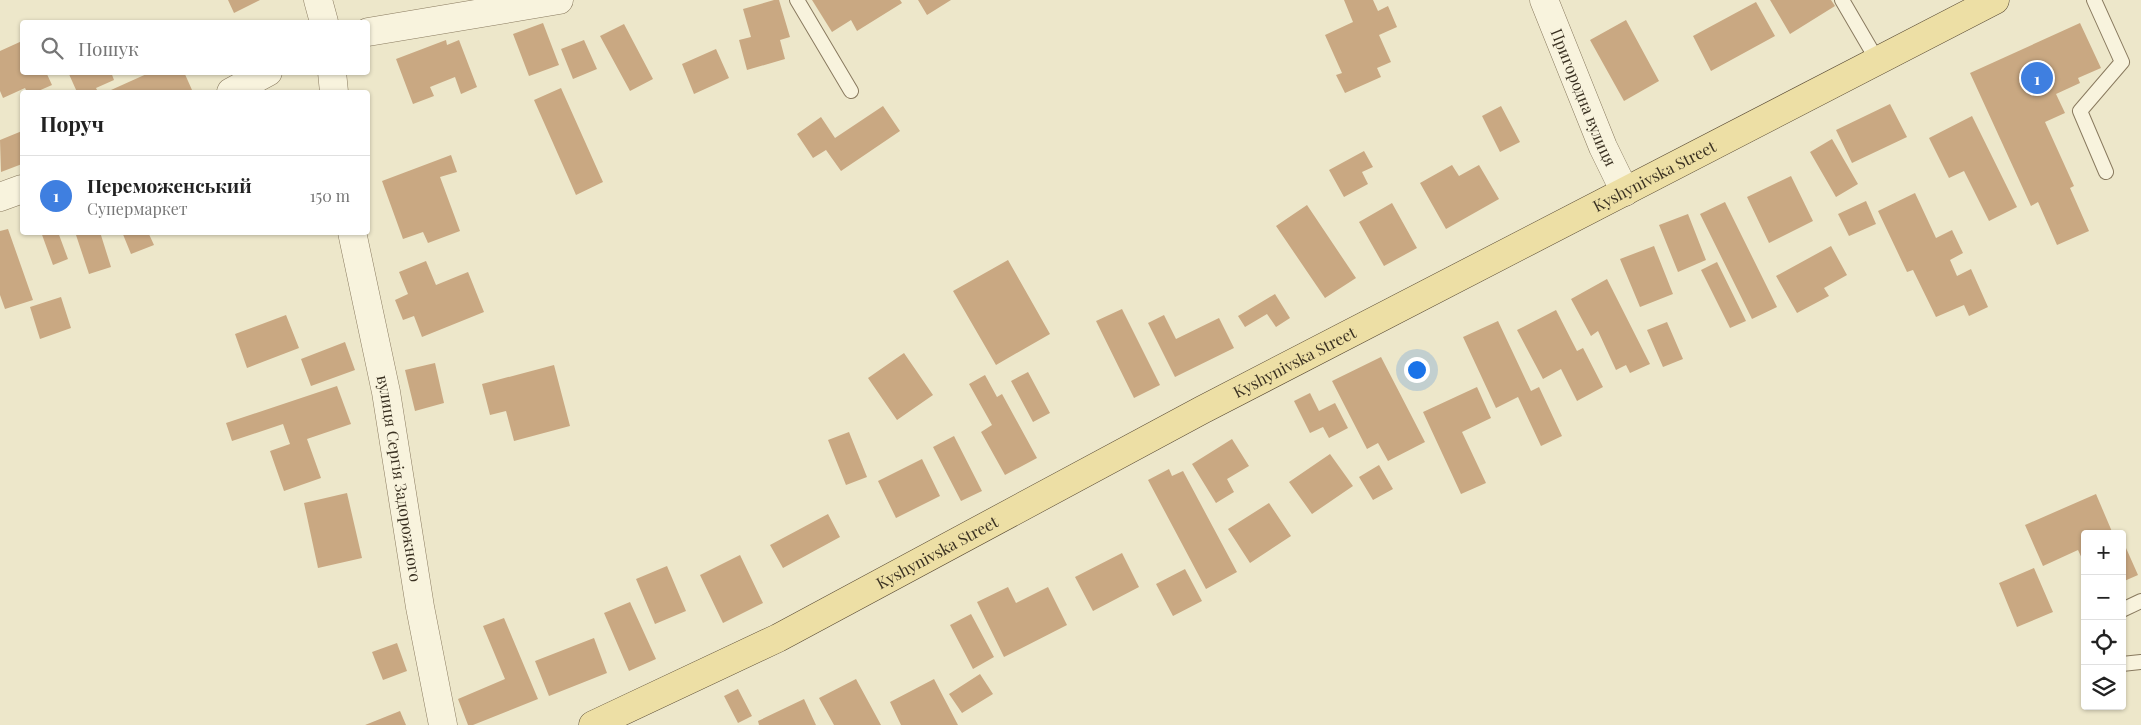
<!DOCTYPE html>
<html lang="uk">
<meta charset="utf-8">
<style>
body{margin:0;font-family:"Playfair Display",serif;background:#f6f6f6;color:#222}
.controls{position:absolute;right:15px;bottom:15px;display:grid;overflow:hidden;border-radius:5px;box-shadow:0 1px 4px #0004}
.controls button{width:45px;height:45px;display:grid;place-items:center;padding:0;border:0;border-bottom:1px solid #e0e0e0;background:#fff;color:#222;font:25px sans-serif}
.you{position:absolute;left:1416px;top:369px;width:18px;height:18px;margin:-12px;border:4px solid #fff;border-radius:50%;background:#1a73e8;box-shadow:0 0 0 8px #1a73e833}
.badge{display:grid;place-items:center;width:32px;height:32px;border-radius:50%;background:#d93025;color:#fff;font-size:16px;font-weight:700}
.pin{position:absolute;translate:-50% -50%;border:2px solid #fff;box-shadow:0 1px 5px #0006}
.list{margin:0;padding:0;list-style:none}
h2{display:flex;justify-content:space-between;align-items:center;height:65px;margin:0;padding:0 20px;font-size:21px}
h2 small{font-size:16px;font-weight:400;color:#767676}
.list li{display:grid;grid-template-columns:32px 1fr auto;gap:15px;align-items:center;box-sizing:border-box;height:80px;padding:0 20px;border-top:1px solid #e0e0e0}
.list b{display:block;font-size:19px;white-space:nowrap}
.list p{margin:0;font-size:16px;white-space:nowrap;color:#767676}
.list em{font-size:16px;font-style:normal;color:#767676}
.icon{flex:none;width:28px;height:28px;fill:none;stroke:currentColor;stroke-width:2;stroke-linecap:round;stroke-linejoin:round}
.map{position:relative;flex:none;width:2141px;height:725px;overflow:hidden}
.search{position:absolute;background:#fff;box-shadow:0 1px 4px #0004;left:20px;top:20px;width:350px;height:55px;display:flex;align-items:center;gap:12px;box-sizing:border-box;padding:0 18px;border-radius:5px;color:#767676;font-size:19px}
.panel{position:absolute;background:#fff;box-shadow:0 1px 4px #0004;left:20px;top:90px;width:350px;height:145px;border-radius:5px}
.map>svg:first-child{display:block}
.building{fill:#c9a882}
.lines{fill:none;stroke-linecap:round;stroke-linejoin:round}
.lane-casing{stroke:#897a5f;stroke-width:16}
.street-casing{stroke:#897a5f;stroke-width:29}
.primary-casing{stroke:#574832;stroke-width:29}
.lane{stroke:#f8f3dd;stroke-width:14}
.street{stroke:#f8f3dd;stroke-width:28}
.primary{stroke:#eddfa5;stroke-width:28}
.labels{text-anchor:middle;stroke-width:5;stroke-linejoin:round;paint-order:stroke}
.street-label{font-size:16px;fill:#3a3122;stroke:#f5f0d9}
</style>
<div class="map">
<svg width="2141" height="725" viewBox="0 0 2141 725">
<rect width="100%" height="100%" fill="#ede7ca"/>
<path class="building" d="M228 0H260L234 13Z
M774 0H779L790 37 780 40 785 59 747 70 739 40 751 37 743 9Z
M812 0H900L902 3 857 31 851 20 832 32Z
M918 0H951L927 15Z
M1344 0H1373L1378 11 1388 6 1397 27 1379 35 1391 62 1377 68 1381 77 1345 93 1336 75 1342 73 1325 35 1353 22Z
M1770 0H1831L1835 6 1790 34Z
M1756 2 1775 36 1711 71 1693 36Z
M1626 20 1659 81 1624 101 1590 40Z
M543 23 559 65 529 76 513 34Z
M2080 23 2101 68 2078 78 2080 83 2056 94 2065 113 2045 122 2074 186 2070 188 2089 231 2057 245 2038 202 2031 206 1970 73Z
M624 24 653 79 630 91 600 36Z
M446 40 447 45 459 40 477 87 461 94 455 77 430 87 434 96 413 104 396 59Z
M584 40 597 69 573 79 561 49Z
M22 41V72H46L52 85 36 92H27L25 88 3 98 0 91V51Z
M716 49 729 78 694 94 682 64Z
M68 72H111L114 80 96 88 98 92H77Z
M151 72H184L192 90 186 92H112L111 90Z
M561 88 603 182 576 195 534 100Z
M1890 104 1907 137 1852 163 1836 130Z
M883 106 900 131 841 171 826 150 813 158 797 134 821 117 835 138Z
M1501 106 1520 142 1500 152 1482 116Z
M1972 116 2017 207 1989 221 1964 171 1949 178 1929 138Z
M22 131V164L1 172 0 140Z
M1832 139 1858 184 1836 197 1810 152Z
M1364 151 1373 167 1362 172 1368 184 1344 197 1329 170Z
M451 155 457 172 440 177 460 231 428 243 423 232 403 239 382 181Z
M1452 165 1459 176 1479 165 1499 199 1446 229 1420 183Z
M1791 176 1813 221 1769 243 1747 197Z
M1915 193 1936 238 1952 230 1963 253 1950 260 1957 276 1971 269 1988 307 1969 316 1964 305 1936 317 1913 270 1907 272 1878 211Z
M1866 201 1876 224 1849 236 1838 214Z
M1725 202 1777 307 1752 319 1700 214Z
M1392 203 1417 248 1384 266 1359 222Z
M1307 205 1356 278 1325 298 1276 226Z
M1688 214 1706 260 1678 272 1659 225Z
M8 229 33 300 5 309 0 295V231Z
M41 232H58L68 259 53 265Z
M75 232H100L111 267 89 274Z
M122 232H148L154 245 131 254Z
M1654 246 1673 294 1640 307 1620 259Z
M1831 246 1847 275 1824 288 1829 296 1797 313 1776 276Z
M1008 260 1050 334 996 365 953 291Z
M426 261 436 285 468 272 484 312 422 337 414 316 403 320 395 300 408 294 399 272Z
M1717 262 1746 321 1730 328 1701 270Z
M1607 279 1650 364 1630 373 1626 365 1616 370 1598 331 1591 336 1571 299Z
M1275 294 1290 318 1276 327 1267 314 1245 327 1238 316Z
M61 297 71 328 40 339 30 307Z
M1122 309 1160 385 1134 398 1096 321Z
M1556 310 1577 351 1583 348 1603 387 1577 401 1561 369 1543 379 1517 330Z
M286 315 299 348 247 368 235 334Z
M1164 315 1176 339 1219 318 1234 348 1175 377 1148 323Z
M1498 321 1531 391 1539 387 1562 436 1541 446 1518 397 1496 408 1463 337Z
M1667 322 1683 359 1663 367 1647 330Z
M345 342 355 370 311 386 301 359Z
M904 353 933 395 897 420 868 378Z
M1381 357 1425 442 1388 461 1378 443 1367 449 1332 381Z
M435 363 444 403 415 411 405 370Z
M554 365 570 426 514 441 506 411 490 415 482 384Z
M1028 372 1050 413 1033 422 1011 381Z
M985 375 997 397 1002 394 1037 458 1005 475 981 432 992 425 969 384Z
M337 386 351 424 307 439 321 478 284 491 270 451 290 444 283 424 232 441 226 423Z
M1477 387 1491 418 1462 432 1486 483 1461 494 1423 412Z
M1310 393 1319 411 1335 403 1348 428 1329 438 1323 427 1310 433 1294 401Z
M849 432 867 477 846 485 828 440Z
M954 436 982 491 961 501 933 447Z
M1232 439 1249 466 1227 479 1234 492 1216 503 1192 464Z
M1330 454 1353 486 1312 514 1289 482Z
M922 459 940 496 896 518 878 481Z
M1379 465 1393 489 1373 500 1359 477Z
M1169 469 1172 476 1183 471 1237 572 1206 589 1148 480Z
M347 493 362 558 318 568 304 503Z
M2096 494 2113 534H2085V565L2078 550 2043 566 2025 525Z
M1269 503 1291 536 1250 563 1228 529Z
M828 514 840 537 783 568 770 545Z
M2122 539 2138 575 2122 582Z
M1122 553 1139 587 1093 611 1075 577Z
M740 555 763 603 723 623 700 575Z
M667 566 686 611 655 624 636 579Z
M2034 568 2053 612 2017 627 1999 583Z
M1185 569 1202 601 1173 616 1156 584Z
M1008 587 1016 603 1048 587 1067 625 1004 657 977 602Z
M630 602 656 659 629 671 604 613Z
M971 614 994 657 973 669 950 625Z
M504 618 538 699 473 725H468L458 699 505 679 483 626Z
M594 638 607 673 549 696 535 661Z
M397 643 407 671 383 680 372 652Z
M980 674 993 694 962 713 949 694Z
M856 679 881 725H834L819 698Z
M934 679 958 725H901L890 702Z
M738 689 752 716 738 723 724 696Z
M804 699 816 725H759L758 721Z
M400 711 406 725H365Z"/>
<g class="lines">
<g class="lane-casing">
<path id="lane" d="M797 0 851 91
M1842 0 1877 60
M2094 0 2122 62 2080 111 2106 172
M2122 610 2141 601
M2122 664 2141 662"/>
</g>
<g class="street-casing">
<g id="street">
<path d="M318 0 324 22"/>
<path id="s1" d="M1544 0 1603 147 1625 192"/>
<path d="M368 32 559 0"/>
<path d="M332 72 334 92"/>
<path d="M231 92 268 72"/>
<path d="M0 197 22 189"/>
<path id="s2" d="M352 232 386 392 420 607 443 725"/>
</g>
</g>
<g class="primary-casing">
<g id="primary">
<path id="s3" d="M593 725 778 638 1202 410 1995 0"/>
</g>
</g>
<use href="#lane" class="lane"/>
<use href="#street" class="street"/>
<use href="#primary" class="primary"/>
</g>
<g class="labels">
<g class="street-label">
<text dy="6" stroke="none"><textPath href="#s1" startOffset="105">Пригородна вулиця</textPath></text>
<text dy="6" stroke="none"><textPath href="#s3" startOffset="1195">Kyshynivska Street</textPath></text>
<text dy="6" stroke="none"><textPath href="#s3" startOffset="790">Kyshynivska Street</textPath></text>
<text dy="6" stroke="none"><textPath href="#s2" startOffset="251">вулиця Сергія Задорожного</textPath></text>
<text dy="6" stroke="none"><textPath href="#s3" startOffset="385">Kyshynivska Street</textPath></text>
</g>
</g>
</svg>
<div class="controls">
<button>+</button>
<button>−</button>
<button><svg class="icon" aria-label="locate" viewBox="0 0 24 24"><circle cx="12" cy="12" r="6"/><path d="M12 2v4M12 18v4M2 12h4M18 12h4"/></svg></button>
<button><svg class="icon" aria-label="layers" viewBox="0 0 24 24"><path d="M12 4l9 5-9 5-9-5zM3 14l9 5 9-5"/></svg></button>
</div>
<div class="you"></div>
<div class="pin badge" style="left:2037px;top:78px;background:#3f7fe0">1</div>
<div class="search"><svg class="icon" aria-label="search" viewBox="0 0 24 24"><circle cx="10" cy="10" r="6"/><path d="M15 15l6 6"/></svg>Пошук</div>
<section class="panel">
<h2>Поруч<small></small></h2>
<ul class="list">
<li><span class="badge" style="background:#3f7fe0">1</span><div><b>Переможенський</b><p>Супермаркет</p></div><em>150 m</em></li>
</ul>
</section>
</div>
